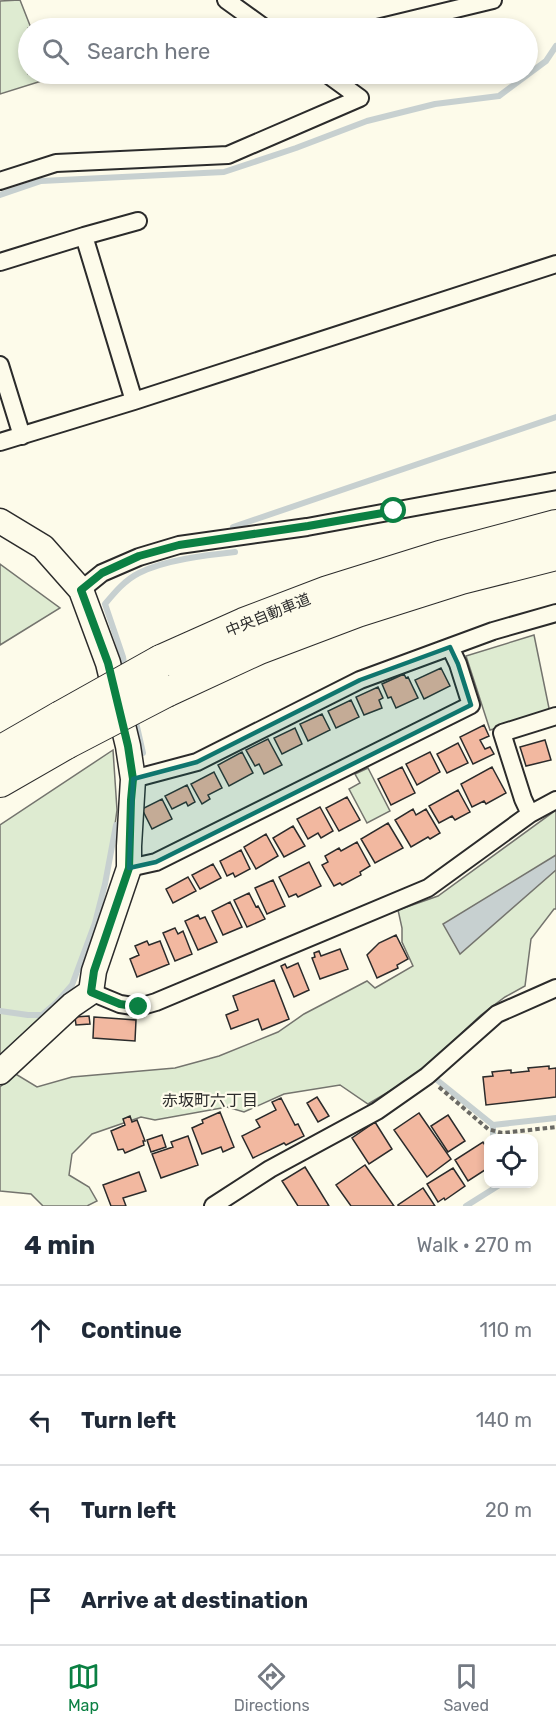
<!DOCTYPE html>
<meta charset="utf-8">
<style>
body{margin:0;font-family:Rubik,"Noto Sans JP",sans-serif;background:#f2f2f3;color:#1f2937}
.controls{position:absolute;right:18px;bottom:18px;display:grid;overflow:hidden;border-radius:12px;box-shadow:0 3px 9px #0003}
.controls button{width:54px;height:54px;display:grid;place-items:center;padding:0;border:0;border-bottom:2px solid #e0e1e3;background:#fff;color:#1f2937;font:30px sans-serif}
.stop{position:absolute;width:18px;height:18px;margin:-14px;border:4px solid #0b8043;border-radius:50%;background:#fff}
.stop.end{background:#0b8043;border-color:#fff;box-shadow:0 2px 6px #0008}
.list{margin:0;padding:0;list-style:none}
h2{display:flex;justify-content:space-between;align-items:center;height:78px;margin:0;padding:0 24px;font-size:26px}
h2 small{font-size:20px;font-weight:400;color:#747a83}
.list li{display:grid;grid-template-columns:39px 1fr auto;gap:18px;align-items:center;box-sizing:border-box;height:90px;padding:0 24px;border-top:2px solid #e0e1e3}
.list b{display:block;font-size:22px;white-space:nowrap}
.list em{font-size:20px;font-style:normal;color:#747a83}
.icon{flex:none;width:33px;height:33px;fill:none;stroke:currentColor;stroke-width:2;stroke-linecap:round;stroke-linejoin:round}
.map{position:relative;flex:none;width:556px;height:1206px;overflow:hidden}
.search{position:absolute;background:#fff;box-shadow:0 3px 9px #0003;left:18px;right:18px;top:18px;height:66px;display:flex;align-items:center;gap:15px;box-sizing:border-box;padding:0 21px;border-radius:33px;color:#747a83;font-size:22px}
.sheet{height:438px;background:#fff}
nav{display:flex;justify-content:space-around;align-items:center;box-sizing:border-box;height:84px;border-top:2px solid #e0e1e3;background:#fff;font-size:16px;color:#747a83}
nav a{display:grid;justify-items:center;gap:3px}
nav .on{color:#0b8043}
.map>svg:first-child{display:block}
.green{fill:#deebd1;stroke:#74746e;stroke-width:1.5}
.water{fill:#c7d0d0;stroke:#74746e;stroke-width:1.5}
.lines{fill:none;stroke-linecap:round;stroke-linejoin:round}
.stream{stroke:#c7d0d0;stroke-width:6}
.building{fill:#f2b8a0;stroke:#2b2b2b;stroke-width:1.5}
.street-casing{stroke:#2b2b2b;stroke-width:20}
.secondary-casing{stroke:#2b2b2b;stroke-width:27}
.highway-casing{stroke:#2b2b2b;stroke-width:34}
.path{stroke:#6a6964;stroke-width:4;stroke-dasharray:4.5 3;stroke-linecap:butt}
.street{stroke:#fdfbea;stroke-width:16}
.secondary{stroke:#fdfbea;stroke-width:24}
.highway{stroke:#fdfbea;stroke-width:32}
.highway-bridge-casing{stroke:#2b2b2b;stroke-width:34;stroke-linecap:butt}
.highway-bridge{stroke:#fdfbea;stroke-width:32}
.route{stroke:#0b8043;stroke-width:8}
.marked{fill:#0f766e;fill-opacity:0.2;stroke:#0f766e;stroke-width:4.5;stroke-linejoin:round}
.labels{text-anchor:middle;stroke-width:4.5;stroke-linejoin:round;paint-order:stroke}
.street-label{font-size:15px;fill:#2b2b2b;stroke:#fdfbea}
.neighbourhood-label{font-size:16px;fill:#2b2b2b;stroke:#fdfbea}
</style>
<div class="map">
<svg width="556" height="1206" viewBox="0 0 556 1206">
<rect width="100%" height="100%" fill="#fdfbea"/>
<path class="green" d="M20 0 31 28H28V74H49L51 78 0 94V1Z
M0 564 60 608 0 645Z
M534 635 550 713 490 730 466 656Z
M113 750 117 810 111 854 93 926 71 984 33 1026 0 1057V825Z
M368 768 390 811 367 823 349 789 360 783 355 774Z
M556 810V909H554L531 939 525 986 505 997 481 1015 437 1056 407 1081 368 1104 340 1085 284 1094 244 1112 227 1107 155 1120 141 1117 92 1134 72 1154 69 1175 89 1187 97 1201 87 1206H43L31 1194 0 1191V1087L14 1073 37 1087 72 1077 175 1068 219 1056 278 1032 304 1014 367 981 375 988 413 966 402 942V928L398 910 438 896Z"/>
<path class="water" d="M556 855V870L460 954 443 924Z"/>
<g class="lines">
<path class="stream" d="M0 195 41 181 224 172 296 148 367 121 435 104 499 96 546 61 556 46
M233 527 556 417
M125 670 123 657 105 604C115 592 125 580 139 573 164 560 207 555 235 552
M135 718 143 753
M0 1011 28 1015H42L57 1002 72 985 95 923 105 884 116 825
M437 1080 493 1125 556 1118
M493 1125V1138
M466 1206 501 1184"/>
</g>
<path class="building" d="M441 668 450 686 424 699 415 680Z
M404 674 406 678 408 677 418 698 396 708 391 697 388 698 382 684Z
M378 687 383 698 379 700 382 708 364 715 356 697Z
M351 700 359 717 336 728 328 711Z
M322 714 330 730 308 741 300 724Z
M484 725 489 736 480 740 485 749 490 747 494 754 473 764 460 737Z
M295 728 302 744 282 754 274 738Z
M268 739 282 765 264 774 259 764 255 766 246 750Z
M545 740 551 760 526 766 520 747Z
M458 743 468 763 447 773 437 754Z
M242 752 253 773 229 786 218 765Z
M430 752 440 772 417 785 406 764Z
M402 767 415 793 391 805 378 779Z
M492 767 506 793 486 804 484 801 472 807 461 784Z
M214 772 222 788 208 795 210 799 202 804 191 784Z
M187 785 195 802 188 806 186 802 172 809 165 796Z
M458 790 470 812 455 820 452 816 439 823 429 806Z
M347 797 360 820 339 831 326 808Z
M162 799 172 819 152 829 142 809Z
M320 807 333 831 321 838 318 833 308 839 297 819Z
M413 809 416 815 426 809 440 833 430 839 428 837 411 847 395 820Z
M388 823 403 848 375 863 361 839Z
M293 826 305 846 284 857 273 838Z
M266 834 278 856 256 869 244 847Z
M357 842 370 866 360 872 361 875 342 885 340 883 334 886 322 865 328 862 325 856 339 848 341 851Z
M241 850 250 869 235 877 233 873 227 876 220 861Z
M309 862 321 886 298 897 296 894 289 897 279 877Z
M213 864 221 878 200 889 192 875Z
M188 877 196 891 173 903 166 889Z
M273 880 285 906 267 914 255 888Z
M249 893 256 907 258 906 265 919 247 927 234 900Z
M230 902 242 927 223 935 212 911Z
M198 915 200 919 205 917 217 942 198 950 185 921Z
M175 928 178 934 183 931 192 954 175 961 163 933Z
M396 935 408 959 397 965 398 968 377 978 367 955 379 943Z
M147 941 149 945 160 941 169 964 137 977 130 959 139 955 135 946Z
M340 949 348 969 320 979 312 958 315 957 314 953 319 951 321 956Z
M298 963 309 990 294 997 281 966 285 964 287 968Z
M274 980 289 1019 262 1030 258 1019 231 1029 226 1015 238 1010 233 996Z
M89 1016 90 1024 76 1025 75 1017Z
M94 1017 136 1020 135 1041 93 1038Z
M549 1066V1069L556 1068V1097L486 1105 483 1077 493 1076 492 1072 511 1070V1073L529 1071 528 1068Z
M317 1097 329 1116 318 1122 307 1103Z
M281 1098 295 1125 298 1124 304 1136 286 1145 284 1143 253 1158 242 1136 260 1127 256 1120 276 1110 272 1102Z
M220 1112 234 1147 223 1152 221 1147 202 1154 192 1128 203 1123 202 1120Z
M419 1113 451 1159 427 1177 394 1130Z
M448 1115 465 1141 448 1152 431 1126Z
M130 1116 132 1122 137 1120 145 1141H143L144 1145 125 1153 123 1149 118 1150 111 1131 125 1125 123 1119Z
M375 1122 392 1149 369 1164 352 1138Z
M162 1135 166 1147 151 1152 147 1140Z
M188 1136 198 1165 161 1178 152 1154 173 1147 171 1142Z
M483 1142 488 1151V1168L468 1181 455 1160Z
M365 1165 394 1206H351L336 1185Z
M305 1167 329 1206H298L282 1181Z
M453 1168 465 1186 445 1200 444 1198 438 1202 427 1184Z
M139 1172 146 1191 123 1198 126 1206H111L103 1185Z
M423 1188 435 1206H398V1205Z"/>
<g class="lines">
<g class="street-casing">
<path id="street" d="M226 0 265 28
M377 28 493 0
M0 181 56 163 228 155 360 98 327 74
M84 236 134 401
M0 262 84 236 138 221
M0 365 22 436
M0 442 134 401 556 264
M81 590 102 573 139 557 179 545 307 527 556 481
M133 779 197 762 360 680 493 631 556 613
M530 814 523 799 502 733 556 716
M129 868 156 862 471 705 458 664 450 647
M91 992 120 1004 139 1007 156 1002 428 888 530 814 556 800
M213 1206 270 1169 377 1111 427 1076 497 1014 556 988"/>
</g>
<g class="secondary-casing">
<path id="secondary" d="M0 521 43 547 81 590 108 663 128 746 133 779 129 846V868L94 971 91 992 72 1005 0 1072"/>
</g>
<g class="highway-casing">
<path id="highway" d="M161 661 244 624 328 592 440 557 556 526
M166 691 259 648 357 611 461 578 556 554
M0 752 61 717
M0 781 66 743"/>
</g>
<path class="path" d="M439 1087 488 1129 502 1133 556 1127"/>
<use href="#street" class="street"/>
<use href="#secondary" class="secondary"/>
<use href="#highway" class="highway"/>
<g class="highway-bridge-casing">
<path id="highway-bridge" d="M61 717 161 661
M66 743 166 691"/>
</g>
<use href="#highway-bridge" class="highway-bridge"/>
</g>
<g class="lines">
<path class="route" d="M139 1007 120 1004 91 992 94 971 129 868 131 800 133 779 128 746 108 663 81 590 102 573 139 556 179 545 308 526 394 511"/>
</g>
<path class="marked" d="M450 647 458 664 471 705 156 862 129 868 133 779 197 762 360 680Z"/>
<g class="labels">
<g class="street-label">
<text transform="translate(268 615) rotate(-22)" y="5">中央自動車道</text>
</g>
<g class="neighbourhood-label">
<text x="210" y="1106">赤坂町六丁目</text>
</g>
</g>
</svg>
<div class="controls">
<button><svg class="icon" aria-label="locate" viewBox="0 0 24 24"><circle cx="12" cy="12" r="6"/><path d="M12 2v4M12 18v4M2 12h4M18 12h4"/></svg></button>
</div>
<div class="stop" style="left:394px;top:511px"></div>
<div class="stop end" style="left:139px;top:1007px"></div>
<div class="search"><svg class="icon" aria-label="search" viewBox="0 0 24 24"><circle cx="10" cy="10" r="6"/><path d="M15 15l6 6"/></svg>Search here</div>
</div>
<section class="sheet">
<h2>4 min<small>Walk · 270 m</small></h2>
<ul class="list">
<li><svg class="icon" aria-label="ahead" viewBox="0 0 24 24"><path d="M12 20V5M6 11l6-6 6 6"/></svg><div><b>Continue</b></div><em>110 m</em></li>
<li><svg class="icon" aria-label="left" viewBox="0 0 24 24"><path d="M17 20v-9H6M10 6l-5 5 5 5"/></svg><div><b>Turn left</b></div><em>140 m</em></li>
<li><svg class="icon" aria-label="left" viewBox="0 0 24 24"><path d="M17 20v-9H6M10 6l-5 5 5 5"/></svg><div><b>Turn left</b></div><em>20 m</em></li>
<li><svg class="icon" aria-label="arrive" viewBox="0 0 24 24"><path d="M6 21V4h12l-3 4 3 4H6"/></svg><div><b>Arrive at destination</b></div></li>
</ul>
</section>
<nav>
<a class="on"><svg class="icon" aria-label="map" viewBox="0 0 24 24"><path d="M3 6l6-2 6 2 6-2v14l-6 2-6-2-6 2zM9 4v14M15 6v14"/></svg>Map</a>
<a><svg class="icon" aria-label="directions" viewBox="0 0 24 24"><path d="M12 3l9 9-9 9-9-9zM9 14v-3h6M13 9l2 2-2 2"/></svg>Directions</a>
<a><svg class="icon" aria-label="saved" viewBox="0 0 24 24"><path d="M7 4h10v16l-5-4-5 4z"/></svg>Saved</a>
</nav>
